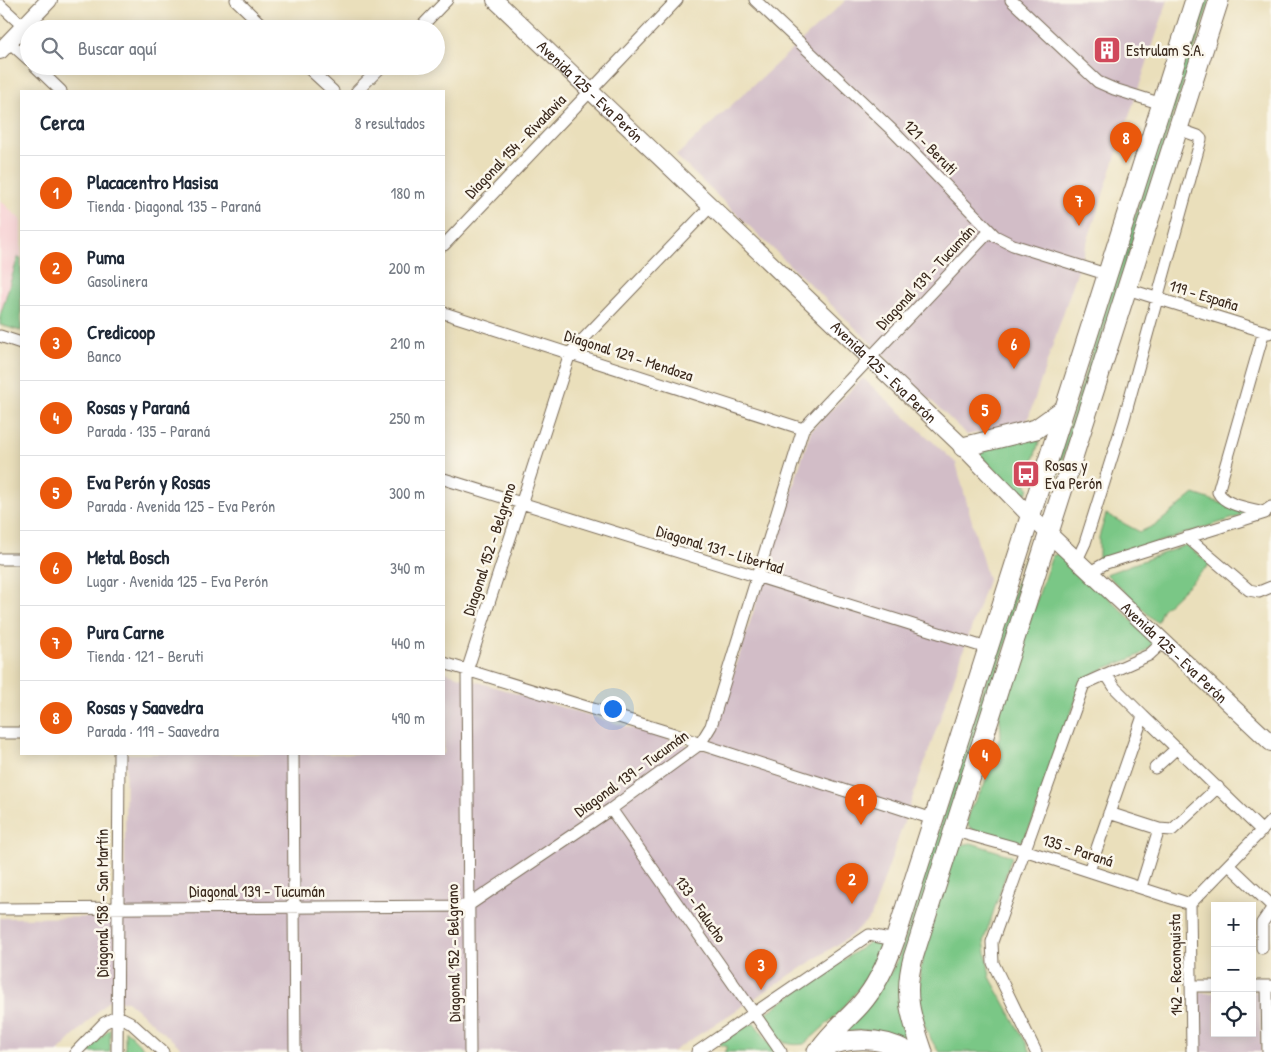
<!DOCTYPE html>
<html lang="es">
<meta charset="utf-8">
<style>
body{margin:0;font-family:"Patrick Hand",sans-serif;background:#f6f6f7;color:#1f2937}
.controls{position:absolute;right:15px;bottom:15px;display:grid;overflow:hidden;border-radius:0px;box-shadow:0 2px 12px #0003}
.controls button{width:45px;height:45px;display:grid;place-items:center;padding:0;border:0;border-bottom:1px solid #e0e1e3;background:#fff;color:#1f2937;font:25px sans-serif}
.you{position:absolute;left:612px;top:708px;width:18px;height:18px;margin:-12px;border:4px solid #fff;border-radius:50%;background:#1a73e8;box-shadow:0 0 0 8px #1a73e833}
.badge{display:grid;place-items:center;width:32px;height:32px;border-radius:50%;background:#ea580c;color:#fff;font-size:16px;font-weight:700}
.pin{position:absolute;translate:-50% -41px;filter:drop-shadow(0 1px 2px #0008)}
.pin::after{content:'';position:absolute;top:26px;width:18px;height:15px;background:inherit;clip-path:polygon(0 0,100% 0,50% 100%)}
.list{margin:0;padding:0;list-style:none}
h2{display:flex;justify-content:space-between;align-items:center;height:65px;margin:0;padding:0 20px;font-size:21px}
h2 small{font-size:16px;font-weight:400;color:#747a83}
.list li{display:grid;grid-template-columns:32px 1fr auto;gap:15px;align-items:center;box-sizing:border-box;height:75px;padding:0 20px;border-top:1px solid #e0e1e3}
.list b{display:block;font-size:19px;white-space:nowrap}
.list p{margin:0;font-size:16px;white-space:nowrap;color:#747a83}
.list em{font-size:16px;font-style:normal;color:#747a83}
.icon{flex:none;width:28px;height:28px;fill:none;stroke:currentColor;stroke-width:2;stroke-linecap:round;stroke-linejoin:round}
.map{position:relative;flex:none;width:1271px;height:1052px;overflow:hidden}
.search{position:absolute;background:#fff;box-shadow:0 2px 12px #0003;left:20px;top:20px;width:425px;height:55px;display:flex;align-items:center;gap:12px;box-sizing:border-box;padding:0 18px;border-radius:28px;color:#747a83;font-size:19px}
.panel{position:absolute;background:#fff;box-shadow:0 2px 12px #0003;left:20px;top:90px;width:425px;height:665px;border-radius:0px}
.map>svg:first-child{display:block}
.built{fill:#f7cfd3}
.industrial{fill:#d2bdc7}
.green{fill:#7ac786;stroke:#5a7852}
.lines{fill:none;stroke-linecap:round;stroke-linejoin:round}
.street-casing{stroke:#786955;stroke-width:13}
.secondary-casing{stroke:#786955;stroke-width:18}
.primary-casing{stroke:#786955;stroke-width:21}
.street{stroke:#fff;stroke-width:11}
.secondary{stroke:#fff;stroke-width:16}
.primary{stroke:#fff;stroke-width:19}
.labels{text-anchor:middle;stroke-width:5;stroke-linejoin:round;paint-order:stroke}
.poi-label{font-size:16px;fill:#3b2a1e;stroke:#fbf7ec;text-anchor:start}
.street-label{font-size:16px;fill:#3b2a1e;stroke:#fbf7ec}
</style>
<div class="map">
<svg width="1271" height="1052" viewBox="0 0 1271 1052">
<rect width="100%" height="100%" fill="#fbf7ec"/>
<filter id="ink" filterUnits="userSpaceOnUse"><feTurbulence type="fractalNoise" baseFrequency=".02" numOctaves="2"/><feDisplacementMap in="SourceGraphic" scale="10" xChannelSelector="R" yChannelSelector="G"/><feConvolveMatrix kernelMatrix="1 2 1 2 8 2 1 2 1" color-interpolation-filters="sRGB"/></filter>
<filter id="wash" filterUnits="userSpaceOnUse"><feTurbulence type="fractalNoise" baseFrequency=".0096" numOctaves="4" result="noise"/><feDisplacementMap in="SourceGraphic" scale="20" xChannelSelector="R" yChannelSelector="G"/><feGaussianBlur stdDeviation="1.12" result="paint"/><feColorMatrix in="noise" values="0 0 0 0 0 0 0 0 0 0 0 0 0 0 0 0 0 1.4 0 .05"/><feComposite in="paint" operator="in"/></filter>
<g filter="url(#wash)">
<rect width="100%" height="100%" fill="#eadfbb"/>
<path class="built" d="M0 200 21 220V258L18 257 0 316Z"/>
<path class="industrial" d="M846 0H1168L1029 416 1023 423 967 435 676 156Z
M863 378 956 463 988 580 871 917 849 937 672 1052H186L127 1001H108L58 1052H0V918L124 917 126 754H444V672L709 751 811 430Z
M1252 992H1260L1261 1052H1198L1197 993H1215V1033H1252Z"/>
<path class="green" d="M1203 0H1210L1055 482 1051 486V482Z
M18 257 21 258V331L0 325V316Z
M1044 434V438L1040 439 1026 483 1029 488 1027 493H1019L978 454V450Z
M1194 494 1250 513 1099 561V537L1106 514 1140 532 1157 524Z
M1186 545 1210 564 1162 610 1157 623 1106 574Z
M1030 547 1013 607 1008 637 907 956 913 1044C888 1031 866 1025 839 1036L891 972 900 954 1027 550Z
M1062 552 1154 642C1135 668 1096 660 1080 688L1032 823 1022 841C1006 844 977 837 967 824L970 809 984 786 1001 733 999 709 1052 556Z
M971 843 1012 856 984 940 990 977 1031 1052H939C931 1041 923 1024 920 1010 911 969 944 888 956 846Z
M871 941 879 943 882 950C863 989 837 1017 804 1044 797 1045 791 1045 784 1042 776 1039 765 1022 766 1013Z
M750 1024H755L776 1052H724L728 1047 718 1044Z
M110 1028V1052H87Z
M125 1029 147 1052H125Z"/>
</g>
<g filter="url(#ink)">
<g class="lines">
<g class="street-casing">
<path id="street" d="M236 0 266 29
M755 0 892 130 995 236 1013 245 1109 275
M1011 0 1098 82 1114 89 1162 104
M0 5 24 27
M419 29 447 0
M9 42 29 60
M35 66 61 91
M306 66 333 91
M357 91 382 66
M444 245 677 0
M1127 289 1269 333
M444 313 803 429
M1264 331 1218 492C1225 506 1250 508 1264 512L1271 507
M0 336 21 343
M444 479 987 648
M1187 537 1249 590 1259 592 1271 587
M0 559H21
M1077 560 1085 543 1124 419 1201 139 1198 136 1178 129
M1090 572 1106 563 1265 513
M444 663 674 734 700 744 933 819
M1143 716 1262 831
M0 733H21
M293 754 295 1052
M1155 768 1177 748
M611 809 781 1052
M1109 813 1159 829 1172 830 1218 787
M955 831 1024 850 1190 904
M1229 865 1271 905
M1089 871 1143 716 1115 688 1106 674
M1141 887 1159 829
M0 909 463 906 469 905 611 809 700 744 711 726 803 429 990 231
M1262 948V923L1271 910
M1192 986H1215
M1252 986H1271
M1267 986 1268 1052
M76 1052 104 1023 118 1016 130 1022 163 1052
M117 1052 119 754
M470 1052 467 671 570 353 711 206
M697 1052 869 935 895 940
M1036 1052 993 963 992 942 1084 684 1149 655 1164 641
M1192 1052 1190 904 1271 821"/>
</g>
<g class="secondary-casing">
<g id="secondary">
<path id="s1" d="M495 0 963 447 1029 515 1271 743"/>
<path d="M0 51 49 0"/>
</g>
</g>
<g class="primary-casing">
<path id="primary" d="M963 447 1036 429 1064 409
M819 1050C831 1032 847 1020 861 1004 877 986 887 963 895 940L1195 0
M817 1051C847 1036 880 1036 909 1052
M923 1052C911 1017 903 995 913 958L1219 0"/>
</g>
<use href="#street" class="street"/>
<use href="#secondary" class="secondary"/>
<use href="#primary" class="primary"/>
</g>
</g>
<defs>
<g id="building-square" transform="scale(1.4375)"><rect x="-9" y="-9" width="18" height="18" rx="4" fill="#d1495b" stroke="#fbf7ec"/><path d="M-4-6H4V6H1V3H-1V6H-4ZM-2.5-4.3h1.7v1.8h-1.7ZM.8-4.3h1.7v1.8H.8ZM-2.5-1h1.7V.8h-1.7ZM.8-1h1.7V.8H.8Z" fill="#fff"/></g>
<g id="bus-square" transform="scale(1.4375)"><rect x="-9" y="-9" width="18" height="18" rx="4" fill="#d1495b" stroke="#fbf7ec"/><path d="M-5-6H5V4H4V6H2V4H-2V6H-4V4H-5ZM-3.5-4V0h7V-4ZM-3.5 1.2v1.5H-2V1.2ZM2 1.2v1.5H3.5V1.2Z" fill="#fff"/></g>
</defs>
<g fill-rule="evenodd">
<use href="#building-square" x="1107" y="50"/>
<use href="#bus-square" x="1026" y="474"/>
</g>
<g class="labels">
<g class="poi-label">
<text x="1126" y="56">Estrulam S.A.</text>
<text x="1045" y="471">Rosas y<tspan x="1045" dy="18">Eva Perón</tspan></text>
</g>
<g class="street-label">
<text dy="6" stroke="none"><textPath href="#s1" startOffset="132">Avenida 125 - Eva Perón</textPath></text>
<text transform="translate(515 146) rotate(-46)" y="6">Diagonal 154 - Rivadavia</text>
<text transform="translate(931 147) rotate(46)" y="6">121 - Beruti</text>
<text transform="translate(925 277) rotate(-47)" y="6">Diagonal 139 - Tucumán</text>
<text transform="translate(1204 295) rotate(17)" y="6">119 - España</text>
<text transform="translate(629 355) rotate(18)" y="6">Diagonal 129 - Mendoza</text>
<text dy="6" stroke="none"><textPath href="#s1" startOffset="538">Avenida 125 - Eva Perón</textPath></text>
<text transform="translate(489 549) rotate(-72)" y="6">Diagonal 152 - Belgrano</text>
<text transform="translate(720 549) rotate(17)" y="6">Diagonal 131 - Libertad</text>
<text dy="6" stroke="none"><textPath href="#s1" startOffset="942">Avenida 125 - Eva Perón</textPath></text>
<text transform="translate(631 773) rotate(-36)" y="6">Diagonal 139 - Tucumán</text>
<text transform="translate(1078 850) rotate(18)" y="6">135 - Paraná</text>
<text x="257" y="897">Diagonal 139 - Tucumán</text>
<text transform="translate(102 903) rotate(-90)" y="6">Diagonal 158 - San Martín</text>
<text transform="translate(701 909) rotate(55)" y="6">133 - Falucho</text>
<text transform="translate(453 953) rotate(-91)" y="6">Diagonal 152 - Belgrano</text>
<text transform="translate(1175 965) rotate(-91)" y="6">142 - Reconquista</text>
</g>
</g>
</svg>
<div class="controls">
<button>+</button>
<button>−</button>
<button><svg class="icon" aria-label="locate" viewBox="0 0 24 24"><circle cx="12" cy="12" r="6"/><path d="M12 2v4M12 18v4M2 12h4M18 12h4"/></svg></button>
</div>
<div class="you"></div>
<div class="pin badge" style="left:861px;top:825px">1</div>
<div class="pin badge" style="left:852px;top:904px">2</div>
<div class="pin badge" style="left:761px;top:990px">3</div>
<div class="pin badge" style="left:985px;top:780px">4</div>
<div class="pin badge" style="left:985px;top:435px">5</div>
<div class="pin badge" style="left:1014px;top:369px">6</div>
<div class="pin badge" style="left:1079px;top:226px">7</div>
<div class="pin badge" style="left:1126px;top:163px">8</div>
<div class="search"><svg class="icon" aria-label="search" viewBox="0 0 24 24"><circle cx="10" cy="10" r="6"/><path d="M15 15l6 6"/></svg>Buscar aquí</div>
<section class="panel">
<h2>Cerca<small>8 resultados</small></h2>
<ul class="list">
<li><span class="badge">1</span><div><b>Placacentro Masisa</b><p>Tienda · Diagonal 135 - Paraná</p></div><em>180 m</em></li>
<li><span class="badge">2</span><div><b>Puma</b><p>Gasolinera</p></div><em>200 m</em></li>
<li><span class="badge">3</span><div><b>Credicoop</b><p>Banco</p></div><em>210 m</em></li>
<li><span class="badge">4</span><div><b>Rosas y Paraná</b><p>Parada · 135 - Paraná</p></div><em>250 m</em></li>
<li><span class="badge">5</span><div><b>Eva Perón y Rosas</b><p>Parada · Avenida 125 - Eva Perón</p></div><em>300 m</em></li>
<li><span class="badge">6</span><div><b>Metal Bosch</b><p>Lugar · Avenida 125 - Eva Perón</p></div><em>340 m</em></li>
<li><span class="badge">7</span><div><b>Pura Carne</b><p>Tienda · 121 - Beruti</p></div><em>440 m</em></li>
<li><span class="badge">8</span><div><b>Rosas y Saavedra</b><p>Parada · 119 - Saavedra</p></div><em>490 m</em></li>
</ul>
</section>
</div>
